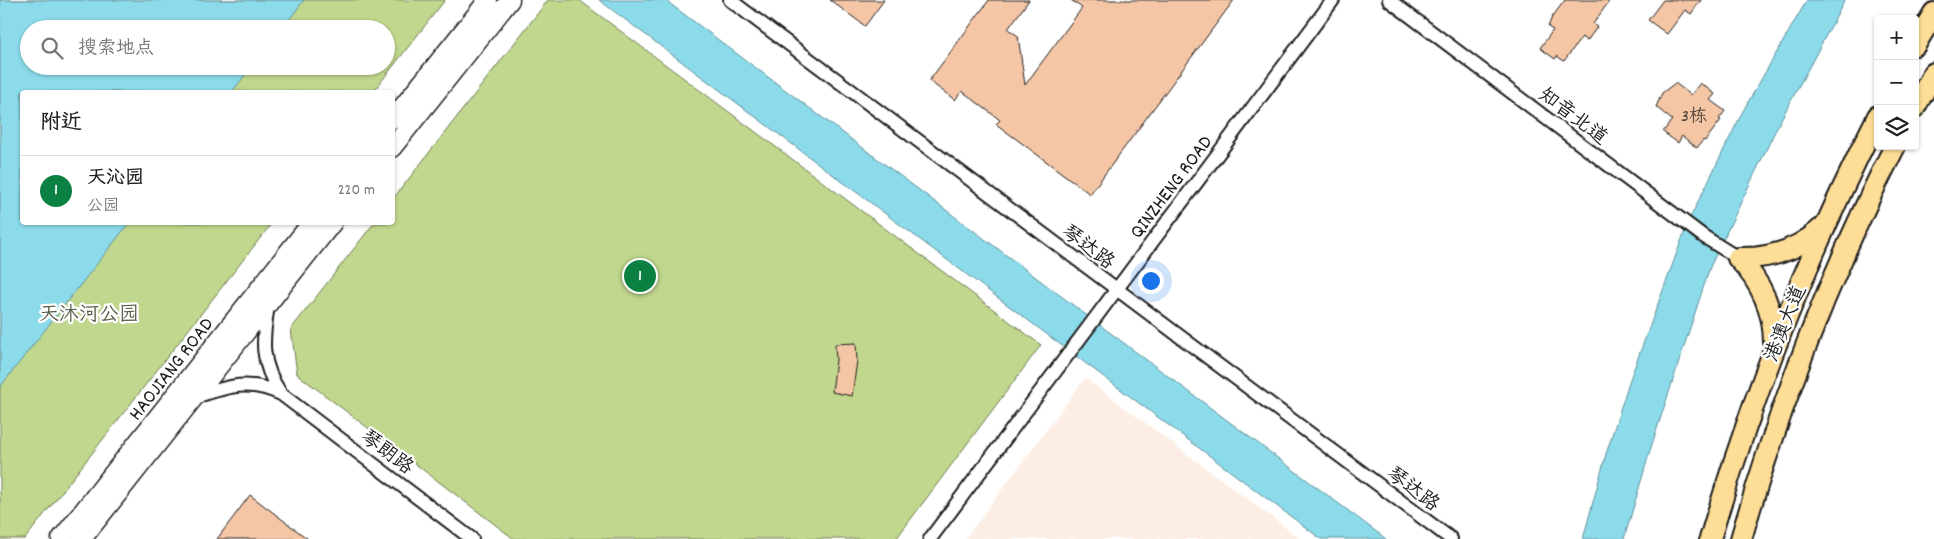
<!DOCTYPE html>
<html lang="zh">
<meta charset="utf-8">
<style>
body{margin:0;font-family:Dekko,"LXGW WenKai TC",sans-serif;background:#f2f2f2;color:#202124}
.controls{position:absolute;right:15px;top:15px;display:grid;overflow:hidden;border-radius:5px;box-shadow:0 1px 4px #0004}
.controls button{width:45px;height:45px;display:grid;place-items:center;padding:0;border:0;border-bottom:1px solid #e0e0e0;background:#fff;color:#202124;font:25px sans-serif}
.you{position:absolute;left:1150px;top:280px;width:18px;height:18px;margin:-12px;border:4px solid #fff;border-radius:50%;background:#1a73e8;box-shadow:0 0 0 8px #1a73e833}
.badge{display:grid;place-items:center;width:32px;height:32px;border-radius:50%;background:#0b8043;color:#fff;font-size:16px;font-weight:700}
.pin{position:absolute;translate:-50% -50%;border:2px solid #fff;box-shadow:0 1px 5px #0006}
.list{margin:0;padding:0;list-style:none}
h2{display:flex;justify-content:space-between;align-items:center;height:65px;margin:0;padding:0 20px;font-size:21px}
h2 small{font-size:16px;font-weight:400;color:#757577}
.list li{display:grid;grid-template-columns:32px 1fr auto;gap:15px;align-items:center;box-sizing:border-box;height:70px;padding:0 20px;border-top:1px solid #e0e0e0}
.list b{display:block;font-size:19px;white-space:nowrap}
.list p{margin:0;font-size:16px;white-space:nowrap;color:#757577}
.list em{font-size:16px;font-style:normal;color:#757577}
.icon{flex:none;width:28px;height:28px;fill:none;stroke:currentColor;stroke-width:2;stroke-linecap:round;stroke-linejoin:round}
.map{position:relative;flex:none;width:1934px;height:539px;overflow:hidden}
.search{position:absolute;background:#fff;box-shadow:0 1px 4px #0004;left:20px;top:20px;width:375px;height:55px;display:flex;align-items:center;gap:12px;box-sizing:border-box;padding:0 18px;border-radius:28px;color:#757577;font-size:19px}
.panel{position:absolute;background:#fff;box-shadow:0 1px 4px #0004;left:20px;top:90px;width:375px;height:135px;border-radius:5px}
.map>svg:first-child{display:block}
.built{fill:#fceee4}
.green{fill:#c0d78d;stroke:#6e7a54;fill-rule:evenodd}
.water{fill:#8cdbeb;stroke:#5f8f98}
.building{fill:#f5c6a5;stroke:#1c1c1c}
.lines{fill:none;stroke-linecap:round;stroke-linejoin:round}
.street-casing{stroke:#1c1c1c;stroke-width:16}
.secondary-casing{stroke:#1c1c1c;stroke-width:21}
.primary-casing{stroke:#1c1c1c;stroke-width:24}
.street{stroke:#fff;stroke-width:12}
.secondary{stroke:#fff;stroke-width:18}
.primary{stroke:#fedd96;stroke-width:20}
.labels{text-anchor:middle;stroke-width:4.5;stroke-linejoin:round;paint-order:stroke}
.number-label{font-size:18px;fill:#52463e}
.street-label{font-size:20px;fill:#1c1c1c;stroke:#fff}
.park-label{font-size:20px;fill:#555d44;stroke:#fff}
</style>
<div class="map">
<svg width="1934" height="539" viewBox="0 0 1934 539">
<rect width="100%" height="100%" fill="#fff"/>
<filter id="ink" filterUnits="userSpaceOnUse"><feTurbulence type="fractalNoise" baseFrequency=".02" numOctaves="2"/><feDisplacementMap in="SourceGraphic" scale="10" xChannelSelector="R" yChannelSelector="G"/><feConvolveMatrix kernelMatrix="1 2 1 2 8 2 1 2 1" color-interpolation-filters="sRGB"/></filter>
<g filter="url(#ink)">
<path class="built" d="M1085 378 1301 539H965Z"/>
<path class="green" d="M0 0H445L373 92H22V222L272 223 25 539H0ZM29 29H386V66H29Z
M548 0H579L1041 345 896 539H514L297 374 291 329 374 223 392 222 393 199Z"/>
<path class="water" d="M0 0H304L282 29H29V66H252L232 92H22V222L129 223 0 387Z
M599 0H665L1386 539H1321Z
M1807 0H1845L1778 125 1710 267 1652 444 1624 539H1583L1606 454 1629 382 1689 220 1743 111Z"/>
<path class="building" d="M830 0H884L865 26Z
M989 0H1029L1008 29 1018 36 1025 85 1082 8 1071 0H1234L1090 194 996 124 1000 120 962 91 955 100 929 81Z
M1565 0H1610L1593 24 1597 27 1587 41 1582 37 1564 61 1557 56 1555 59 1540 48 1553 30 1548 27 1552 17Z
M1663 0H1701L1691 14 1685 10 1667 34 1648 20Z
M1675 83 1691 95 1700 83 1715 94 1710 100 1725 111 1719 119 1721 120 1705 141 1703 140 1697 148 1682 136 1678 143 1663 132 1672 120 1656 107 1662 93Z
M856 343 857 361 852 396 832 392 836 360 835 344Z
M250 495 308 539H217Z"/>
<g class="lines">
<g class="street-casing">
<path id="street" d="M730 0 1451 539
M1389 0 1703 236 1738 258
M268 306C262 341 260 363 281 394
M195 397C228 386 248 379 281 394L472 539
M930 539 1333 0"/>
</g>
<g class="secondary-casing">
<path id="secondary" d="M392 120 488 0
M392 148 510 0
M61 539 312 222
M82 539 333 222"/>
</g>
<g class="primary-casing">
<path id="primary" d="M1915 45 1934 13
M1915 107 1934 73
M1738 258C1761 282 1774 310 1774 343
M1738 258C1770 259 1798 250 1822 228
M1710 539C1753 393 1809 252 1878 116
M1741 539C1780 404 1831 272 1895 146"/>
</g>
<use href="#street" class="street"/>
<use href="#secondary" class="secondary"/>
<use href="#primary" class="primary"/>
</g>
</g>
<g class="labels">
<g class="number-label">
<text x="1694" y="121">3栋</text>
</g>
<g class="street-label">
<text transform="translate(1574 115) rotate(37)" y="7">知音北道</text>
<text transform="translate(1170 186) rotate(-53)" y="7">QINZHENG ROAD</text>
<text transform="translate(1089 246) rotate(37)" y="7">琴达路</text>
<text transform="translate(1784 323) rotate(-68)" y="7">港澳大道</text>
<text transform="translate(170 368) rotate(-52)" y="7">HAOJIANG ROAD</text>
<text transform="translate(388 451) rotate(37)" y="7">琴朗路</text>
<text transform="translate(1414 488) rotate(37)" y="7">琴达路</text>
</g>
<g class="park-label">
<text x="89" y="320">天沐河公园</text>
</g>
</g>
</svg>
<div class="controls">
<button>+</button>
<button>−</button>
<button><svg class="icon" aria-label="layers" viewBox="0 0 24 24"><path d="M12 4l9 5-9 5-9-5zM3 14l9 5 9-5"/></svg></button>
</div>
<div class="you"></div>
<div class="pin badge" style="left:640px;top:276px">1</div>
<div class="search"><svg class="icon" aria-label="search" viewBox="0 0 24 24"><circle cx="10" cy="10" r="6"/><path d="M15 15l6 6"/></svg>搜索地点</div>
<section class="panel">
<h2>附近<small></small></h2>
<ul class="list">
<li><span class="badge">1</span><div><b>天沁园</b><p>公园</p></div><em>220 m</em></li>
</ul>
</section>
</div>
